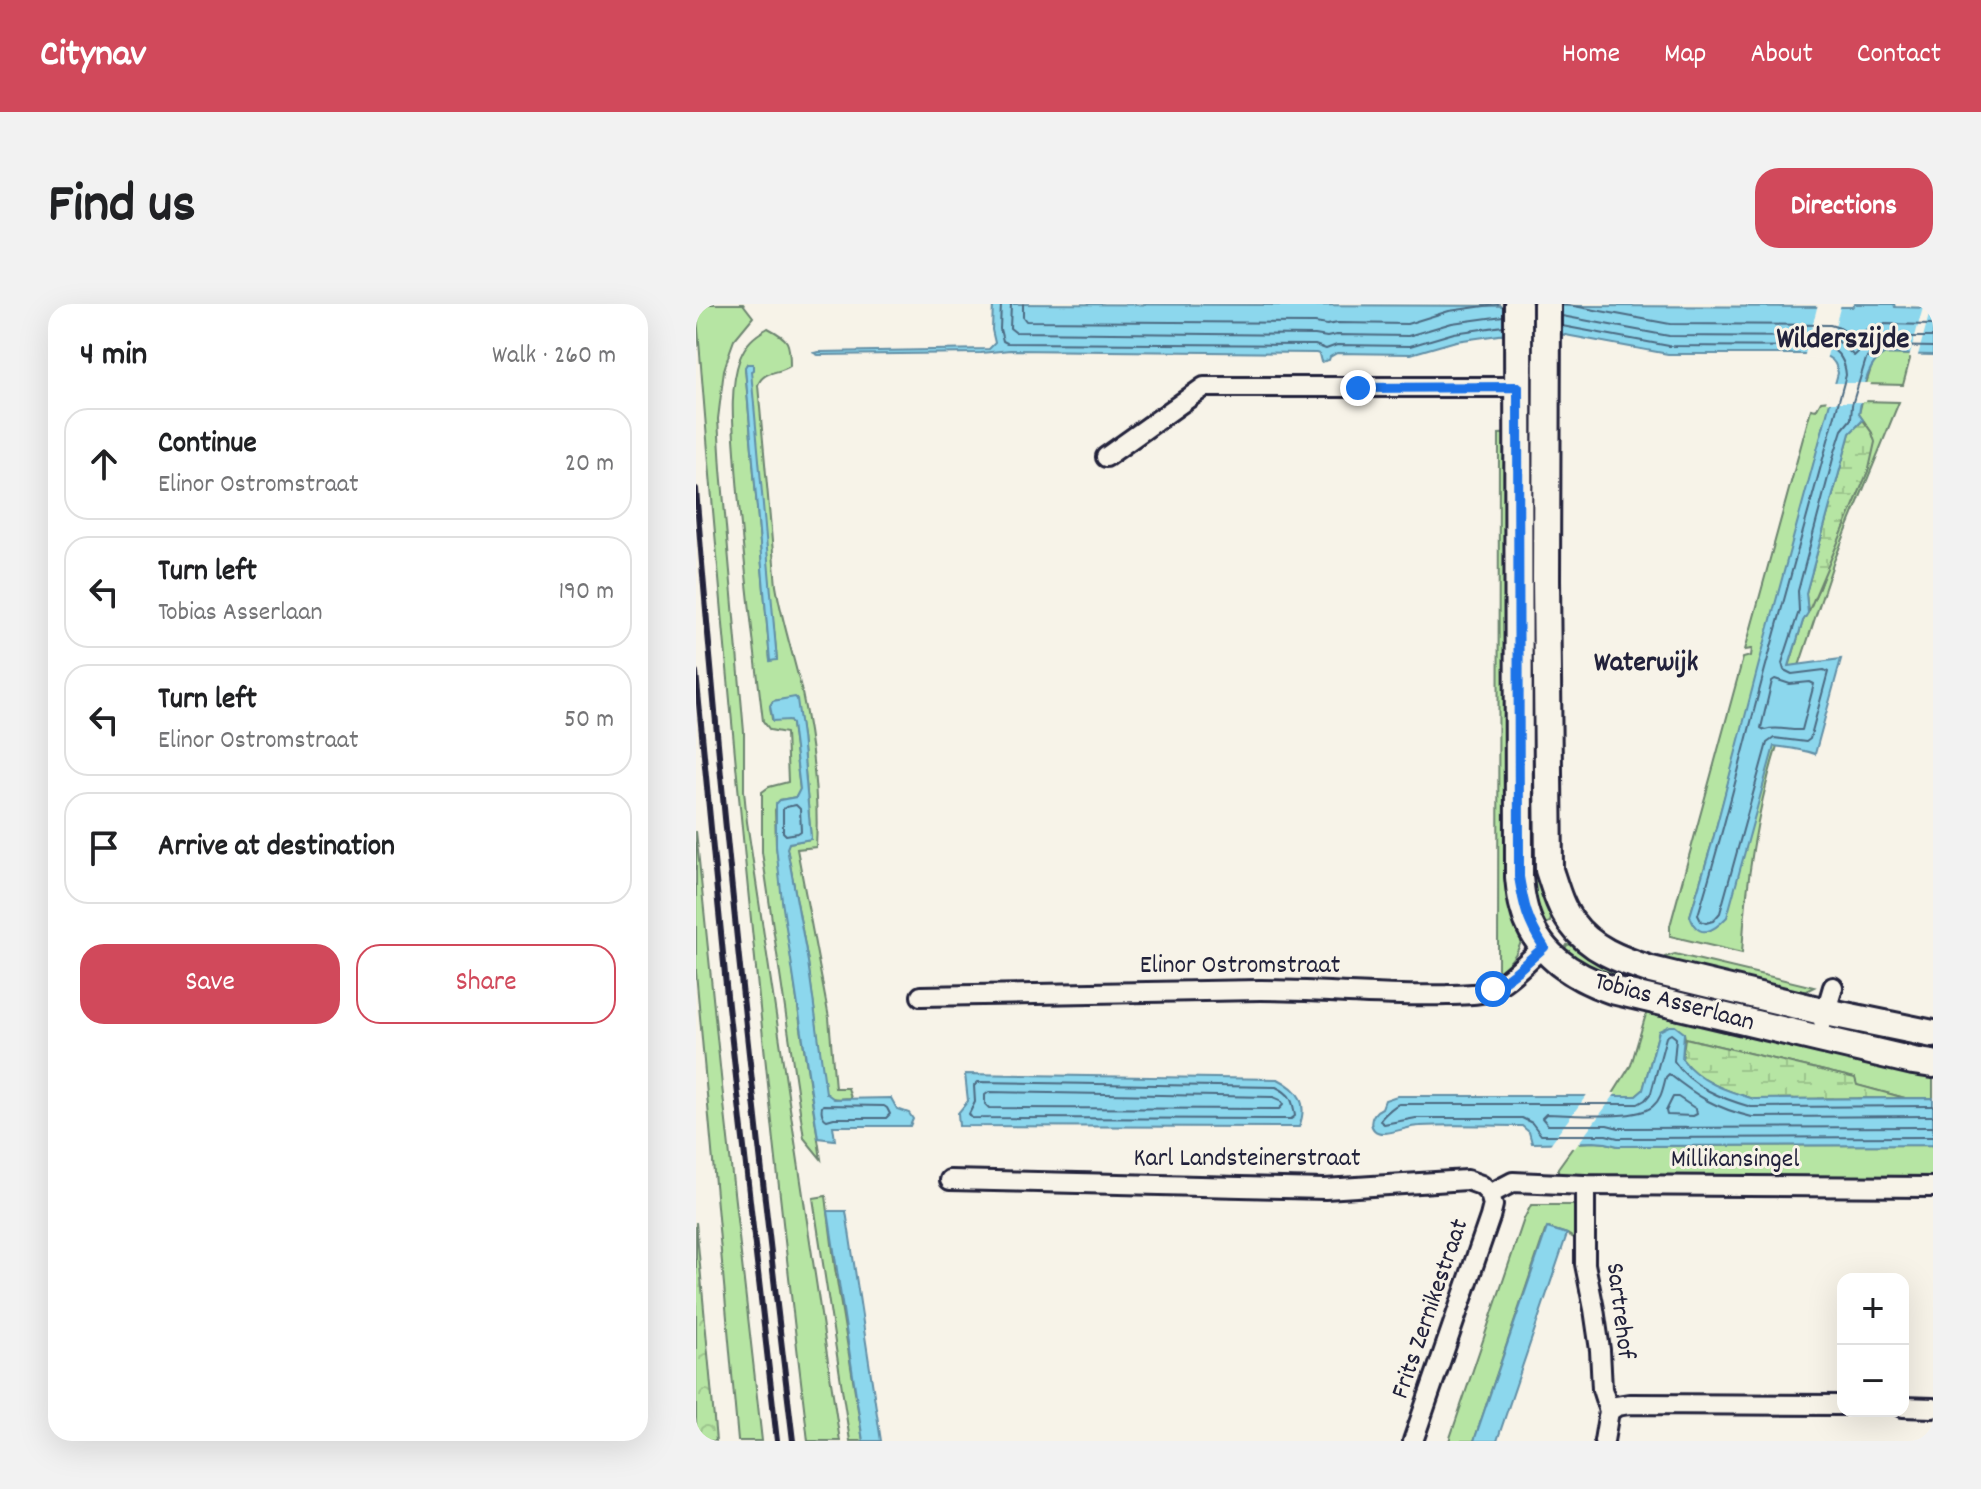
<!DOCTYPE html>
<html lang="en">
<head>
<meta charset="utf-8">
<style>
  body { margin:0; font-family:Dekko,sans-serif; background:#f2f2f2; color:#202124 }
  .controls { position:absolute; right:24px; bottom:24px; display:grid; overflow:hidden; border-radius:16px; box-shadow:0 8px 32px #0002 }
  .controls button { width:72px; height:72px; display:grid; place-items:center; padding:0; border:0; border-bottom:2px solid #e0e0e0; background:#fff; color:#202124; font:40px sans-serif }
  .stop { position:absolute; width:24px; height:24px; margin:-18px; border:6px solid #1a73e8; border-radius:50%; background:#fff }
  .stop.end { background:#1a73e8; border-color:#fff; box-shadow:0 2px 8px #0008 }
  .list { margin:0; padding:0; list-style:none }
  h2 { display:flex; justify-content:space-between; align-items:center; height:104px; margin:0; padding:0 32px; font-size:34px }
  h2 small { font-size:26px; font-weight:400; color:#757577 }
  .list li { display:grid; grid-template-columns:52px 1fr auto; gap:24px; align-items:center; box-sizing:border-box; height:112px; margin:0 16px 16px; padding:0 16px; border:2px solid #e0e0e0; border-radius:24px }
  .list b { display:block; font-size:30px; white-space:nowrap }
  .list p { margin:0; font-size:26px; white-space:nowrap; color:#757577 }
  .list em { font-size:26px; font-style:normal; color:#757577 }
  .actions { display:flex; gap:16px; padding:24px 32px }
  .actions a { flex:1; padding:18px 0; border:2px solid #d1495b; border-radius:24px; text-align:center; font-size:28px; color:#d1495b }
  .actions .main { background:#d1495b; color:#fff }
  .icon { flex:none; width:44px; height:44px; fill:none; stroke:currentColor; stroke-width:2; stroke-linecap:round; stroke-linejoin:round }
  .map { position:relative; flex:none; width:1237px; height:1137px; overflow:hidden; border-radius:24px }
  header { display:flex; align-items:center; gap:48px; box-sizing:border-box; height:112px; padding:0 40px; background:#d1495b; color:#fff }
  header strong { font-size:38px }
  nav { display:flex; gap:44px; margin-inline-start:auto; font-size:28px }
  .intro { display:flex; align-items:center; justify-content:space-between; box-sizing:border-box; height:192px; padding:0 48px }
  h1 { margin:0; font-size:56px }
  .button { padding:20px 36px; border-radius:24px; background:#d1495b; color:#fff; font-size:28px; font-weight:700 }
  main { display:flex; gap:48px; padding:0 48px }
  aside { flex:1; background:#fff; border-radius:24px; box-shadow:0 8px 32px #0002 }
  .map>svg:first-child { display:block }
  .green { fill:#b6e5a3; stroke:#6c846f; stroke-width:2; fill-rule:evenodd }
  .wetland { fill:url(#wetland-marsh); stroke:#6c846f; stroke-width:2 }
  .park { fill:url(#park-crowns); stroke:#6c846f; stroke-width:2 }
  .water { fill:#8cd7ed; stroke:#628fa6; stroke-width:2 }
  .pier { fill:#f7f3e8 }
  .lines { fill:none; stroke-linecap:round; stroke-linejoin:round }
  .shore { stroke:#4c6a82; stroke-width:2 }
  .street-casing { stroke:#22223b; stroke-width:24 }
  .secondary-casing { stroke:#22223b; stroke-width:32 }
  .street { stroke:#f7f3e8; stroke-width:18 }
  .secondary { stroke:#f7f3e8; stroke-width:26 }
  .rail { stroke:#22223b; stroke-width:6 }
  .route { stroke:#1a73e8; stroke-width:10 }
  .labels { text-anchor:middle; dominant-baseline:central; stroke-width:6; stroke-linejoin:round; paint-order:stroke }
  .street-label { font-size:26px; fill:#22223b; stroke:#f7f3e8 }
  .neighbourhood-label { font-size:28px; font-weight:bold; fill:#22223b; stroke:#f7f3e8 }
  .quarter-label { font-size:30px; font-weight:bold; fill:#22223b; stroke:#f7f3e8 }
</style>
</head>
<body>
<header>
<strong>Citynav</strong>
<nav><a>Home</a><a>Map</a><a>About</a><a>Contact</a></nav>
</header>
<div class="intro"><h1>Find us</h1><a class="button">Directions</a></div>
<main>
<aside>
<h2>4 min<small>Walk · 260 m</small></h2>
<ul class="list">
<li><svg class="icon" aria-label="ahead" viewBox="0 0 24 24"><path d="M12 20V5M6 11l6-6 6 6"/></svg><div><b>Continue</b><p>Elinor Ostromstraat</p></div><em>20 m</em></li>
<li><svg class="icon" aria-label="left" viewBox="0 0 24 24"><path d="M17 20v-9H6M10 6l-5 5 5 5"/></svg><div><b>Turn left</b><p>Tobias Asserlaan</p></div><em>190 m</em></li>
<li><svg class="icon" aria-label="left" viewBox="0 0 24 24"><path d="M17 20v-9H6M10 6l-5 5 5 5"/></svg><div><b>Turn left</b><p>Elinor Ostromstraat</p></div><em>50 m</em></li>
<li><svg class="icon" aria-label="arrive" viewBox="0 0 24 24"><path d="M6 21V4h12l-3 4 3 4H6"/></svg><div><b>Arrive at destination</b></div></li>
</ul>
<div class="actions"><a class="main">Save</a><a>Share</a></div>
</aside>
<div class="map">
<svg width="1237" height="1137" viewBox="0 0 1237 1137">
  <defs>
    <pattern id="wetland-marsh" width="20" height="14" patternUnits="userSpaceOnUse" patternTransform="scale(2)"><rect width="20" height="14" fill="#b6e5a3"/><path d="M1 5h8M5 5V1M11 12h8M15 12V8" fill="none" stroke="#9cc48d"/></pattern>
    <pattern id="park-crowns" width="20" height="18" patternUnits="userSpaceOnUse" patternTransform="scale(2)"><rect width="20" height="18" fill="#b6e5a3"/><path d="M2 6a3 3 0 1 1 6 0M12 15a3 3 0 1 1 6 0" fill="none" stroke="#9cc48d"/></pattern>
  </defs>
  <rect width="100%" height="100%" fill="#f7f3e8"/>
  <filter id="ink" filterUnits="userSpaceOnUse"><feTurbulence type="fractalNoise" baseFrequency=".0125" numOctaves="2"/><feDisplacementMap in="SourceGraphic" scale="16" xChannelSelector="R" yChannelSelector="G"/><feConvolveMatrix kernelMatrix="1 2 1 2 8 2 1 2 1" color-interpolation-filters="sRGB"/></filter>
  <g filter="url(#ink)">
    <!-- green -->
    <g class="green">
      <path d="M 0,0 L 47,0 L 57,13 L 38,36 L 34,47 L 28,66 L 22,115 L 25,165 L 48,428 L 48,486 L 51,518 L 144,1137 L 112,1137 C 67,759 30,380 0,0 Z"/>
      <path d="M 72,24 C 93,35 94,38 94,62 C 83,70 67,66 62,81 L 80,282 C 86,317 97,350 105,384 C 116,436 123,490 120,543 L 101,545 L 133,714 L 139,784 L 152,784 L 155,794 C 145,794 134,798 129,787 L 112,658 L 91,544 L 93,539 L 115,535 L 106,432 L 100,394 L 77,397 L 74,402 L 76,415 L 93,416 L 96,420 L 104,486 L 100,493 L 84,496 L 79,506 L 80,542 L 104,718 L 125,855 L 108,834 L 66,548 L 66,488 L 73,483 L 92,478 L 90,429 L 74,426 L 67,417 C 57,333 46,248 40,163 C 38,128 32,88 44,54 C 50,39 58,32 72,24 ZM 51,60 L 81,356 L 74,356 L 49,64 Z"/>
      <path d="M 1189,50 L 1215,51 L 1207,81 L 1170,80 L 1177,58 Z"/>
      <path d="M 1135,96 L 1016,539 L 994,612 L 1078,441 L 1081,442 C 1060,509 1050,578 1046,649 L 974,632 L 974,622 L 1047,354 L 1055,352 L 1056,345 L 1049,346 L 1115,105 L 1120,106 L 1125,97 Z"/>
      <path d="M 1166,97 L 1203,98 L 1138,257 L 1104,359 L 1103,361 L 1093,363 L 1107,317 L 1123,284 L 1176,129 L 1163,110 Z"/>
      <path d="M 846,128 L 856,610 L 854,618 L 849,620 L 843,619 L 833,593 L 828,129 Z"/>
      <path d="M 817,129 L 827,629 C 824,647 816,657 802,669 L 803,130 Z"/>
      <path d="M 0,527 L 26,782 L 66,1137 L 42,1137 L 0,668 Z"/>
      <path d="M 877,640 L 933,667 L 929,683 L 867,648 L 871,641 Z"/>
      <path d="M 979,650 L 1118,683 L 1104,690 L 964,658 L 969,653 Z"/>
      <path d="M 953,700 L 1237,766 L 1237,794 L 1209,794 L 1160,781 L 1159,774 L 989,734 L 988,729 L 963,727 L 947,786 L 940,792 L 915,793 L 935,761 Z"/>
      <path d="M 898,838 L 910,839 L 922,842 L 1237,841 L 1237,876 L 876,873 L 866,872 L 862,868 L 862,864 L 880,839 Z"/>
      <path d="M 130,892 L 139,964 L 167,1137 L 154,1137 L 117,894 Z"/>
      <path d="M 835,901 L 883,901 L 883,937 L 871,930 L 853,924 L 849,927 L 778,1137 L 753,1137 L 828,915 Z"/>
    </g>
    <!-- wetland -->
    <g class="wetland">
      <path d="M 1167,116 L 1176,129 L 1179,138 L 1173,165 L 1112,309 L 1110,289 L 1154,129 Z"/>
      <path d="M 989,734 L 1159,774 L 1161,781 L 1209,794 L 1058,795 C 1031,787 1003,778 986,755 Z"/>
    </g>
    <!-- park -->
    <path class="park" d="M 0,918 L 20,1137 L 0,1137 Z"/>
    <!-- water -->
    <g class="water">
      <path d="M 297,0 L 1156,3 L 1159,0 L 1198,0 L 1199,3 L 1237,4 L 1237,51 L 1189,50 C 1170,59 1166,90 1163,110 L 1167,116 L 1154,129 L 1110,289 L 1112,309 L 1107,317 L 1093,362 L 1145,355 L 1119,450 C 1105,445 1092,444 1078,442 L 1031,613 C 1018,627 1002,637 994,612 L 1016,539 L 1062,363 L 1142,69 C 1139,50 1126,51 1110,50 L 972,50 L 864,30 L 817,29 L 760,37 L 715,50 L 641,49 L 634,53 L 633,56 L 625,58 L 623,50 L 620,49 L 314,46 L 285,49 L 122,51 L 118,49 L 123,48 L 293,45 L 299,39 L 296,26 Z"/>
      <path d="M 51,60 L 57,60 L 57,66 L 55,67 L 81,356 L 74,357 L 49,63 Z"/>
      <path d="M 99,393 L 101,395 L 106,432 L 115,535 L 93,539 L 91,544 L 112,658 L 130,789 L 138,795 L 195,794 L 201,805 L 213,809 L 217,815 L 214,822 L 137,822 L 139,836 L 122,834 L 86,597 L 80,542 L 80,500 L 84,496 L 100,493 L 104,485 L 96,420 L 93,416 L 77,417 L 74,402 L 77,397 Z"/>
      <path d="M 973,722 L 979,722 L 988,729 L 986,755 C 1003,778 1031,787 1058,795 L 1237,794 L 1237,841 L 922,842 L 910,839 L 898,838 L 836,839 L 833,828 L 826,822 C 792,822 758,820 724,822 C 712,822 700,829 687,829 C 671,829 672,810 686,804 L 689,796 L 701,792 L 940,792 L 947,786 L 963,727 Z"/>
      <path d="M 269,770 L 582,775 C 604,786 612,800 603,823 L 263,822 L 262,809 L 272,797 Z"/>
      <path d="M 132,907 L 150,907 L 185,1137 L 167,1137 Z"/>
      <path d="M 851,924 L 871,930 L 801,1137 L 778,1137 Z"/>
    </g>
    <!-- pier -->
    <g class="pier">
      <path d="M 1122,0 L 1145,0 L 1130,56 L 1108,54 Z"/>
      <path d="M 1228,0 L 1236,0 L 1221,55 L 1213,54 Z"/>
      <path d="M 1135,79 L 1175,79 L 1170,98 L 1130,98 Z"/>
      <path d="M 893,788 L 920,789 L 879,844 L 852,843 Z"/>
    </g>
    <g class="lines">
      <!-- shore -->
      <g class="shore">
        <path d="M 305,0 L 304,25 L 307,37 L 311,39 L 619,41 L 630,45 L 641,41 L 714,42 L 758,29 L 807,22"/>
        <path d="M 315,0 L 314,24 L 319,28 L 619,31 L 631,33 L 640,31 L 712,32 L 756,19 L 807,12"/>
        <path d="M 327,0 L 327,13 L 330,17 L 619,19 L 631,21 L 642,19 L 711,20 L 753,7 L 803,0"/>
        <path d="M 867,0 L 974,20 L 1134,21 L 1144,24 L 1158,33 L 1173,24 L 1186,20 L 1237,21"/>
        <path d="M 866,12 L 973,32 L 1133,33 L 1142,37 L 1158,52 L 1174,37 L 1185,33 L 1237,33"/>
        <path d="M 866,22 L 973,42 L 1132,43 C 1144,48 1149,58 1150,71 C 1123,169 1096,267 1069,365 C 1047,447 1027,530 1002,611 L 1005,617 L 1010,619 L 1017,617 L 1024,609 L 1071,439 L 1078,434 L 1110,438 L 1114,435 L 1132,368 L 1128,366 L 1096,370 L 1088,366 L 1086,359 L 1103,307 L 1102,287 L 1138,151 L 1146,126 L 1155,115 L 1156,101 L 1170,55 L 1179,46 L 1187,42 L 1237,43"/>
        <path d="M 1079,375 L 1094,380 L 1114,378 L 1118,380 L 1106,426 C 1093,427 1081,422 1069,426 L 1065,424 L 1076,377 Z"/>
        <path d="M 100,501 L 104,505 L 105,527 L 102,529 L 90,531 L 87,528 L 87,505 L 90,503 Z"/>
        <path d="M 282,778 L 580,783 C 595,790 597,797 599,812 L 595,815 L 276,814 L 273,810 L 279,798 L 278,782 Z"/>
        <path d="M 293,788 L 577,793 L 584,796 L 587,801 L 583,805 L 293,804 L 289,800 L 289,791 Z"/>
        <path d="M 977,793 L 982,793 L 1000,805 L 1001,810 L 997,812 L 971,811 L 970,807 Z"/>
        <path d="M 127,801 L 188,802 L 191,804 L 194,810 L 190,814 L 138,814 L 131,816 C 126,814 124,805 127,801 Z"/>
        <path d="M 1237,802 L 1055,803 C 1027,795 995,783 978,757 L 980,734 L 975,730 L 970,733 L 955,789 L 949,796 L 942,800 L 703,800 C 698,802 686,812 684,817 L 688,820 L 720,814 L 826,814 L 836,819 L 845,831 L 910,831 L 922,834 L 1237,833"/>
        <path d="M 1237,812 L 1056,813 C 1019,804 1002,793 973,770 L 970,773 C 967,783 966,794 957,802 C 941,817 874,810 850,810 L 846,814 L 852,821 L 911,821 L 923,824 L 1237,823"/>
      </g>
      <defs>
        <g id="street">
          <path d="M 410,153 L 508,83 L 822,83"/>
          <path d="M 225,692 L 564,686 C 627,686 689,693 751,691 C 765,690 782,692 794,686 C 815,676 830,657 848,643"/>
          <path d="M 1127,717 L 1137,683"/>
          <path d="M 254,876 L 629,885 L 771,876 L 785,881 L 794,890"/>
          <path d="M 889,881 L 889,960 L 898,1005 L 904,1046 L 906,1085 L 913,1107 L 908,1137"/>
          <path d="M 794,890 L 817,878 L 889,881 L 1237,883"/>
          <path d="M 1207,1103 L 1237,1104"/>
          <path d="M 913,1107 L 921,1102 L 933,1100 L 1147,1101"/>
          <path d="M 717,1137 L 794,913 L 797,901 L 794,890"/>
        </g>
        <g id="secondary">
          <path d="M 822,0 L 823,573 C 824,583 825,594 828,604 C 839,649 875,672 916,686 L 1217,757 L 1237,760"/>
          <path d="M 851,0 L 850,275 L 853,566 C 859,584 864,603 875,618 C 894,645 925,656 955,666 L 1130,708 L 1237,730"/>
        </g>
      </defs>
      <!-- street casing -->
      <use href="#street" class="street-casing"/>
      <!-- secondary casing -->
      <use href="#secondary" class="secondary-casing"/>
      <!-- street -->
      <use href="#street" class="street"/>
      <!-- secondary -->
      <use href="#secondary" class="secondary"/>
      <!-- rail -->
      <g class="rail">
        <path d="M 0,185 C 25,503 59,820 97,1137"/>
        <path d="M 0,368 L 32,702 L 81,1137"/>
      </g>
    </g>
  </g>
  <g class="lines" filter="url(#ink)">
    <!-- route -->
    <path class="route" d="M 662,84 L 822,83 L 823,573 C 828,602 831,617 848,643 L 821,667 L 797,685"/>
  </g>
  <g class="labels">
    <!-- street labels -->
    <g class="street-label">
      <text x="544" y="662">Elinor Ostromstraat</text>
      <text transform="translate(978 699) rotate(15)">Tobias Asserlaan</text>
      <text x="551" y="855">Karl Landsteinerstraat</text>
      <text x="1039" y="856">Millikansingel</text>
      <text transform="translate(735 1005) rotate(-71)">Frits Zernikestraat</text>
      <text transform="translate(923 1007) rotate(83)">Sartrehof</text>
    </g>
    <!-- neighbourhood labels -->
    <g class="neighbourhood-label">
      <text x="950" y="361">Waterwijk</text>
    </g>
    <!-- quarter labels -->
    <g class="quarter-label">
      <text x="1147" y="37">Wilderszijde</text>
    </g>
  </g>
</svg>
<div class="controls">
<button>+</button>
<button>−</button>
</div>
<div class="stop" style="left:797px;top:685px"></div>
<div class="stop end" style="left:662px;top:84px"></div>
</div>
</main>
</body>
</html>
